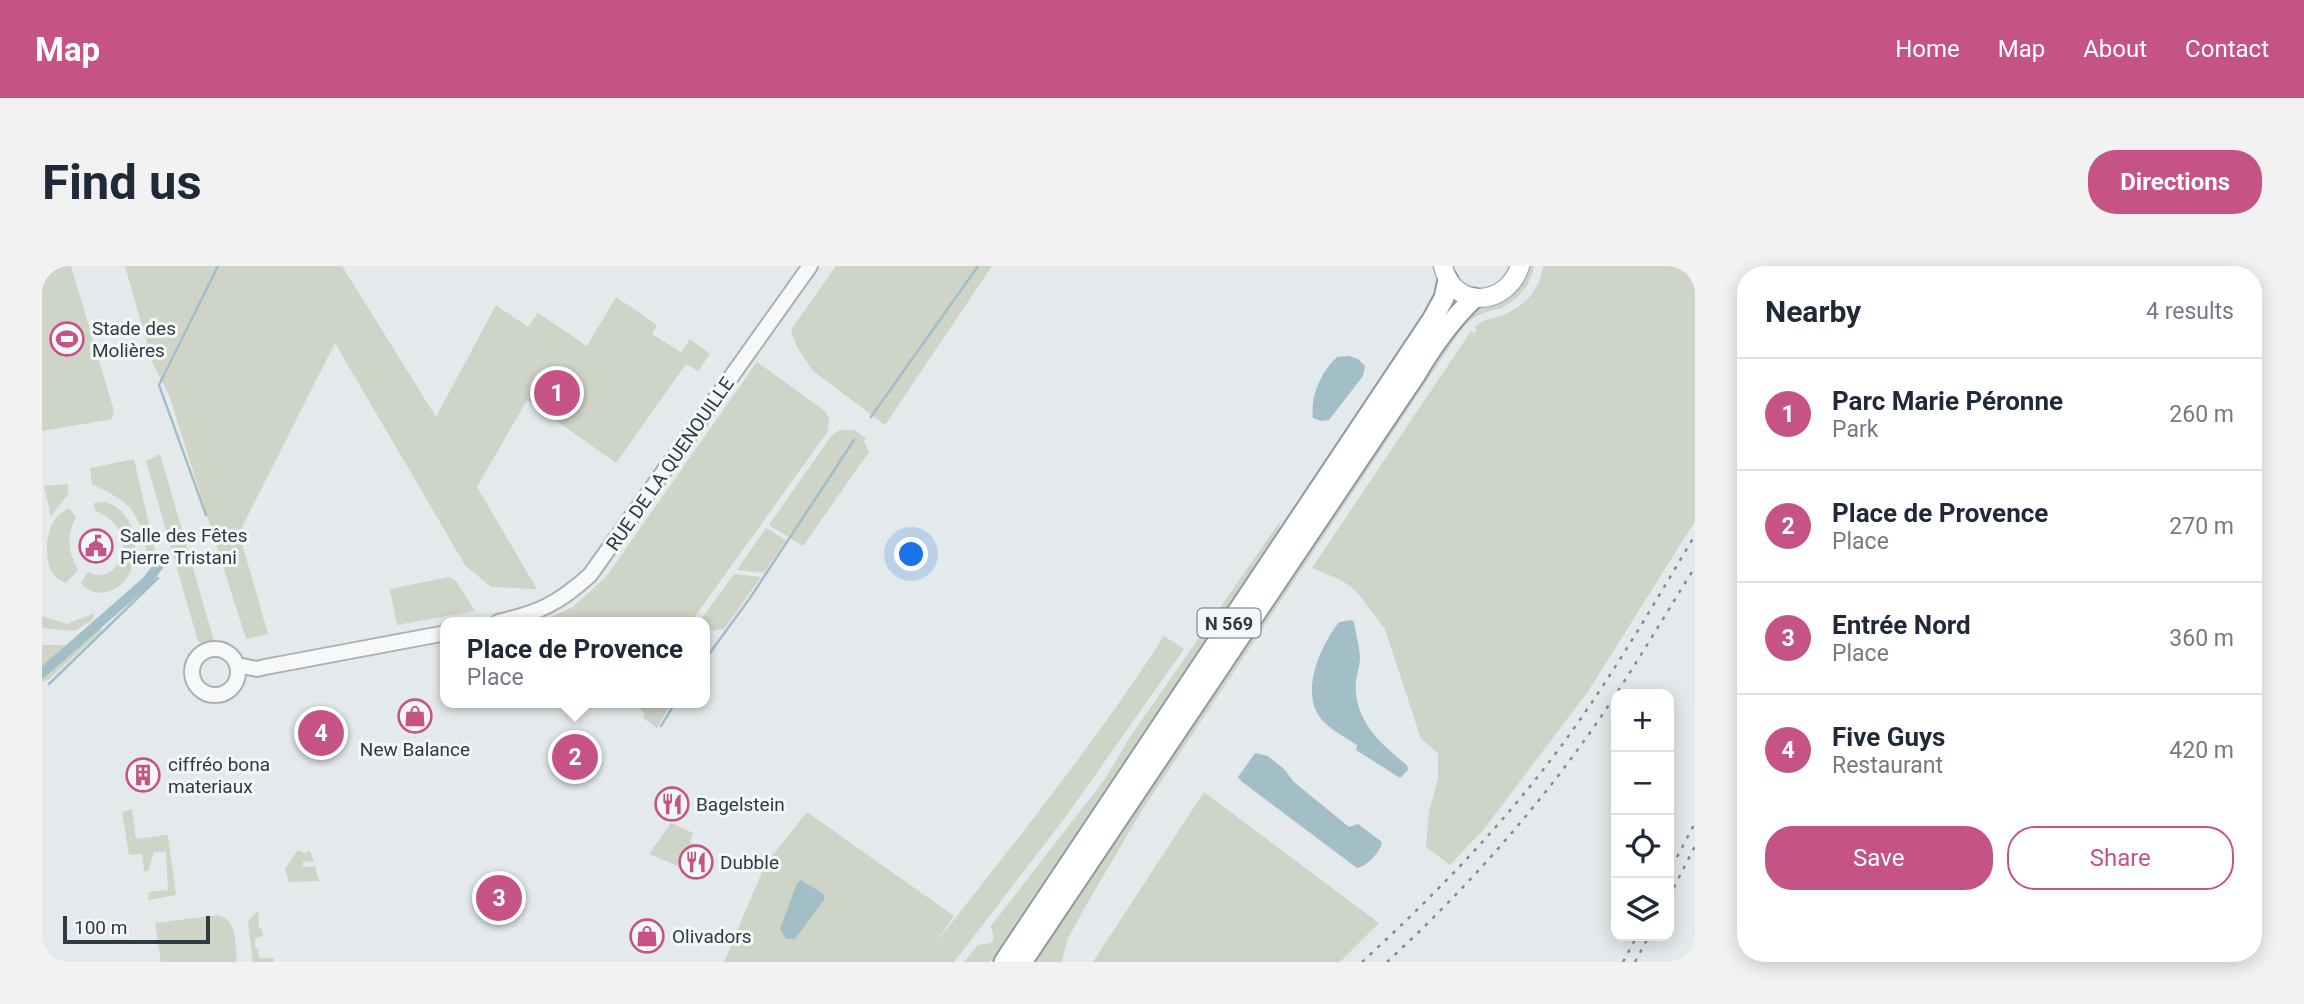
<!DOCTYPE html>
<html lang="en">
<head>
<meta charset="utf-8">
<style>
  body { margin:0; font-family:Roboto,sans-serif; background:#f2f2f3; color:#1f2937 }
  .controls { position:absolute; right:21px; bottom:21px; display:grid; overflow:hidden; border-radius:14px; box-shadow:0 4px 18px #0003 }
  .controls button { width:63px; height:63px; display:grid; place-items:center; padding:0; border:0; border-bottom:2px solid #e0e1e3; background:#fff; color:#1f2937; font:35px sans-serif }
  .scale { position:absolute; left:21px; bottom:18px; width:147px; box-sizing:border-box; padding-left:7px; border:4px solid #2d3b42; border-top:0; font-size:19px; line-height:24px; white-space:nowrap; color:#2d3b42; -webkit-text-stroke:5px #f4f7f8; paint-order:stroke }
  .you { position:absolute; left:870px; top:289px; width:24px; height:24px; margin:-18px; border:5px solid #fff; border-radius:50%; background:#1a73e8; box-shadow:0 0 0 10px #1a73e833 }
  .badge { display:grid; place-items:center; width:46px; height:46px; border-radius:50%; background:#c65385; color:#fff; font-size:23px; font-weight:700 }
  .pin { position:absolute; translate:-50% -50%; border:4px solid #fff; box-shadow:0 2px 7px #0006 }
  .popup { position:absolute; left:398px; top:351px; width:270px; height:91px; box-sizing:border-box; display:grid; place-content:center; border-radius:14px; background:#fff; filter:drop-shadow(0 2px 5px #0005); font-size:23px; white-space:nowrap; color:#747a83 }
  .popup b { font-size:26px; color:#1f2937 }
  .popup::after { content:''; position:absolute; left:50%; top:100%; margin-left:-14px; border:14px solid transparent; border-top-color:#fff }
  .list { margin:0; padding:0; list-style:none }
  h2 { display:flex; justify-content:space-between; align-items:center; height:91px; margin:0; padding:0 28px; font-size:30px }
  h2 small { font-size:23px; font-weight:400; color:#747a83 }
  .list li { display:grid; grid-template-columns:46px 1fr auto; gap:21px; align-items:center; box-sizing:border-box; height:112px; padding:0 28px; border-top:2px solid #e0e1e3 }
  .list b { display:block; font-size:26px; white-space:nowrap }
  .list p { margin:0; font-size:23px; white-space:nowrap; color:#747a83 }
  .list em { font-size:23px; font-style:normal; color:#747a83 }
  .actions { display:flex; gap:14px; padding:21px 28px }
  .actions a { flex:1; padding:16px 0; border:2px solid #c65385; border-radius:28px; text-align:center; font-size:24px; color:#c65385 }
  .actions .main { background:#c65385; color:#fff }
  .icon { flex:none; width:38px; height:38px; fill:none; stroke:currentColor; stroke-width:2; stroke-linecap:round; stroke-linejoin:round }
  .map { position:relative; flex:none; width:1653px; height:696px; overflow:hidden; border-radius:28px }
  header { display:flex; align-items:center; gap:42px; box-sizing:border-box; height:98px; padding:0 35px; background:#c65385; color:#fff }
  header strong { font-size:33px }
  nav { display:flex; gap:38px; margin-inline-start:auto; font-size:24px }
  .intro { display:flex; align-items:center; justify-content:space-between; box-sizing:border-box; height:168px; padding:0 42px }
  h1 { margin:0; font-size:49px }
  .button { padding:18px 32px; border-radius:28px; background:#c65385; color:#fff; font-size:24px; font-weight:700 }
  main { display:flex; gap:42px; padding:0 42px }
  aside { flex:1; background:#fff; border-radius:28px; box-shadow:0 4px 18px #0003 }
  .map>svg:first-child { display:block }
  .green { fill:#ced4c6 }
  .water { fill:#a2bfc8 }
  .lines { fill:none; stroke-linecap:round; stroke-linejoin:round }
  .stream { stroke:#a2bfc8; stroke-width:2.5 }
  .canal { stroke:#a2bfc8; stroke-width:10 }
  .minor-casing { stroke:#a9b1b5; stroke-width:18 }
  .major-casing { stroke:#a4b0b6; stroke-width:21 }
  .highway-casing { stroke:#8c9aa1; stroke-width:23 }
  .minor { stroke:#f7f8f9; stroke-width:14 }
  .major { stroke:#fff; stroke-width:18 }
  .highway { stroke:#fff; stroke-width:19 }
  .rail { stroke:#7e8c94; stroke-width:2.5; stroke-dasharray:3.5 7; stroke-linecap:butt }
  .labels { text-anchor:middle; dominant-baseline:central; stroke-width:6; stroke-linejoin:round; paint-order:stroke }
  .shield { fill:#f4f7f8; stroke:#697379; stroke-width:2 }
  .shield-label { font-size:18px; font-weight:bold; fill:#2d3b42 }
  .poi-label { font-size:19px; fill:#2d3b42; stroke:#f4f7f8; text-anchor:start }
  .street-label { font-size:19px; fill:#2d3b42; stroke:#f4f7f8 }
</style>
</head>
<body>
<header>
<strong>Map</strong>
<nav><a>Home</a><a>Map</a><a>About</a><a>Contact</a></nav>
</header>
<div class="intro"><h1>Find us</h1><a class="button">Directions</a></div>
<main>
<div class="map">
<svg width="1653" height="696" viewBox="0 0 1653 696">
  <rect width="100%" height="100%" fill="#e4e9eb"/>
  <!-- green -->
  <g class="green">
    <path d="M 0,0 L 29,0 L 72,145 L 70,153 L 0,165 Z"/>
    <path d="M 83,0 L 300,0 L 394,151 L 454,39 L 486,61 L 496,47 L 545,80 L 574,31 L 615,59 L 610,68 L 639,86 L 648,73 L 668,88 L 656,105 L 644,98 L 574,197 L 485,134 L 435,221 L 495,323 L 449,321 L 423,299 L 293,77 L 197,267 L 226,368 L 204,373 L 127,129 L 111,98 Z"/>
    <path d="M 794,0 L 950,0 L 843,159 L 771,105 L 755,81 L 749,64 Z"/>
    <path d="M 1484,0 L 1492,0 C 1489,19 1476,34 1459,42 C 1450,45 1441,46 1433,51 C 1425,56 1419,64 1414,71 L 1100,544 L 1043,641 L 1025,674 L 1020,696 L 991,696 L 1413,59 Z"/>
    <path d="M 1501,0 L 1653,0 L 1653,255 L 1547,424 L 1442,563 L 1408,599 L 1384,581 L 1387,545 L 1396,513 L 1396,487 L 1379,473 L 1343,363 L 1314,325 L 1299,314 L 1270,302 L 1429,65 L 1432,67 L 1435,64 L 1432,62 C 1438,55 1443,55 1451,52 C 1478,45 1497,28 1501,0 Z"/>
    <path d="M 715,96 L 783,145 L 787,153 L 786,165 L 649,356 L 498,356 L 531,341 L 564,311 Z"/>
    <path d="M 798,164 L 812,164 L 824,172 L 822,175 L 827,186 L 761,280 L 727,259 L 790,169 Z"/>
    <path d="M 118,188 L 172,375 L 163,379 L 156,375 L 104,195 Z"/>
    <path d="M 92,193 L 113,285 L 104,285 C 97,242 86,236 50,218 L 48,202 Z"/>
    <path d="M 26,218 L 26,228 L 9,250 L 2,220 Z"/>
    <path d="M 64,236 C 83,242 94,263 93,282 L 81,284 C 82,263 70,253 53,244 L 52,237 Z"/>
    <path d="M 27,242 L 34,251 C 24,271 26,284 36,304 L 24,317 C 20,315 16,314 14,311 C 1,299 3,265 14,252 C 17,248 23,245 27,242 Z"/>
    <path d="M 1239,254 L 1236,264 L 1217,293 L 948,696 L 922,696 L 936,679 L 949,677 L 952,673 L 949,660 L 1063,513 L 1088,471 Z"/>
    <path d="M 724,262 L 744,274 L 722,307 L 695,304 Z"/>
    <path d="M 90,295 C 91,320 56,339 39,317 L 46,306 C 59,312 69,309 77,296 L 85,297 Z"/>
    <path d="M 692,308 L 719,311 L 682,363 L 663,365 L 662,356 L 657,356 Z"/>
    <path d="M 407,311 L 414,315 L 433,345 L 355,359 L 348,323 Z"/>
    <path d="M 52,347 L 51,353 L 33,365 L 0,362 L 0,350 L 25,358 Z"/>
    <path d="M 57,361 L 60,364 L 6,414 L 0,415 L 0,379 L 28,379 Z"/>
    <path d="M 1122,370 L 1142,383 L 1025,549 L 912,696 L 682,696 L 723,599 L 765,546 L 912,650 L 893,678 C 972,577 1053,478 1122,370 Z"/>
    <path d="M 600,437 L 629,437 L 615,462 L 601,452 L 603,447 L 596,442 Z"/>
    <path d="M 1162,526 L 1337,657 L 1298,696 L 1051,696 Z"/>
    <path d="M 90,543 L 94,573 L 126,569 L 134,629 L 106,634 L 107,626 L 126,624 L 124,586 L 112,586 L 106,605 L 102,605 L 100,588 L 87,589 L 80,546 Z"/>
    <path d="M 629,557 L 651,567 L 648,576 L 654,579 L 650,589 L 644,587 L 638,601 L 607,588 Z"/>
    <path d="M 256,584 L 262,587 L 268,585 L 272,595 L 261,596 L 261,601 L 273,600 L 277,615 L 247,616 L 243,603 Z"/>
    <path d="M 216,644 L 217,662 L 220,663 L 221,670 L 213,672 L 213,682 L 216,683 L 217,692 L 231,692 L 232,696 L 211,696 L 206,656 Z"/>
    <path d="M 175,649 C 196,653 193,678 195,696 L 119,696 L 113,657 Z"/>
  </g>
  <!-- water -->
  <g class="water">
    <path d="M 1307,90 L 1316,93 L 1323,100 L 1321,110 L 1287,154 L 1279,155 L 1271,152 C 1268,130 1279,106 1295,91 Z"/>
    <path d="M 1309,354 L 1312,356 C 1314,368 1318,382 1318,394 C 1317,401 1315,408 1314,415 C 1311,454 1338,477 1365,499 L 1366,504 L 1358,512 L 1314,484 L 1315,479 C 1305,472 1292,466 1283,457 C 1255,431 1278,380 1297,356 Z"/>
    <path d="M 1213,487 L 1226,490 L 1242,503 L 1252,516 L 1307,561 L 1316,558 L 1340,576 C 1338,587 1325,600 1315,602 L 1199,515 L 1196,511 Z"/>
    <path d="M 759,614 L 783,629 L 782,634 L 753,673 L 744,673 L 738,663 L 755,617 Z"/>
  </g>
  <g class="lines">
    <!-- stream -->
    <g class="stream">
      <path d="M 829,151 L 936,0"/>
      <path d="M 164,249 L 117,119 L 176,0"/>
      <path d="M 662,395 L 708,332 L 812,174"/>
      <path d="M 7,418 L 116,312"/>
      <path d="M 619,460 L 633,437"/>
    </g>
    <!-- canal -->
    <path class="canal" d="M 0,407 L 105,315 L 120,295"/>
    <defs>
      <g id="minor">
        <path d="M 456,356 C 496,347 516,338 548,309 L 768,0"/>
        <circle cx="173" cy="406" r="23"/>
        <path d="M 195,399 L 215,403 L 223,401 L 404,367"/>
      </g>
      <path id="major" d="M 1401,0 C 1411,44 1465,41 1478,0"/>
      <g id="highway">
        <path d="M 962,696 L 1390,54 L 1402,32 L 1406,14"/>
        <path d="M 980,696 L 1374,108 C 1391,79 1408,55 1432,32"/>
      </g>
    </defs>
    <!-- minor casing -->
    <use href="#minor" class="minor-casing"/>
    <!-- major casing -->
    <use href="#major" class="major-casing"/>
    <!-- highway casing -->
    <use href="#highway" class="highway-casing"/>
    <!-- minor -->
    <use href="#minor" class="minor"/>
    <!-- major -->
    <use href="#major" class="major"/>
    <!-- highway -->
    <use href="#highway" class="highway"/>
    <!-- rail -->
    <g class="rail">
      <path d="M 1635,591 L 1653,557"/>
      <path d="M 1627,631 L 1653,580"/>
      <path d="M 1320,696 C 1395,627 1465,555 1525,472 C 1572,407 1612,338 1653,269"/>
      <path d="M 1345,696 C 1420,627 1488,551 1547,468 C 1585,414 1618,357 1653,301"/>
      <path d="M 1581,696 L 1595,670"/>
      <path d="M 1593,696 L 1607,670"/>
    </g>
  </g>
  <!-- icons -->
  <defs>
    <symbol id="stadium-ring" viewBox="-11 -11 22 22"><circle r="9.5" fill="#f4f7f8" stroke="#c65385" stroke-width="1.5"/><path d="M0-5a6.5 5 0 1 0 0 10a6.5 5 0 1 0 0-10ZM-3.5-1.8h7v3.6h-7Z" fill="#c65385"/></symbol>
    <symbol id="civic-ring" viewBox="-11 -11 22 22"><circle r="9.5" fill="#f4f7f8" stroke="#c65385" stroke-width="1.5"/><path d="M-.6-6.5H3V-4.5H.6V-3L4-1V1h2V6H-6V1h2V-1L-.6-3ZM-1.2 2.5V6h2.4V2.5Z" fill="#c65385"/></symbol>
    <symbol id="shop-ring" viewBox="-11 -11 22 22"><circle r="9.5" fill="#f4f7f8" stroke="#c65385" stroke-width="1.5"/><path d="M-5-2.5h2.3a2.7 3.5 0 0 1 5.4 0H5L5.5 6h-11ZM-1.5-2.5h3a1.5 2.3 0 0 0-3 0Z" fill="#c65385"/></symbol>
    <symbol id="building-ring" viewBox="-11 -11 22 22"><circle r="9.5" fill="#f4f7f8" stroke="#c65385" stroke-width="1.5"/><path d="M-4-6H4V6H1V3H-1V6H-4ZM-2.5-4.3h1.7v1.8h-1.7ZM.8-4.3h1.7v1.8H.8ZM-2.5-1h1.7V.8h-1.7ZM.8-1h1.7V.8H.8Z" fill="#c65385"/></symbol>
    <symbol id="restaurant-ring" viewBox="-11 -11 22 22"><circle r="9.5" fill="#f4f7f8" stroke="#c65385" stroke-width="1.5"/><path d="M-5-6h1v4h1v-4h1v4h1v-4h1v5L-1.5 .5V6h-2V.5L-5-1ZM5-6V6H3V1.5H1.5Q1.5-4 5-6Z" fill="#c65385"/></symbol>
  </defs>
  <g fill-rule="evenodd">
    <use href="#stadium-ring" x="6" y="54" width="38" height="38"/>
    <use href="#civic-ring" x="35" y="261" width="38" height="38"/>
    <use href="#shop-ring" x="354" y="431" width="38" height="38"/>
    <use href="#building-ring" x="82" y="490" width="38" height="38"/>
    <use href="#restaurant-ring" x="611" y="519" width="38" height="38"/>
    <use href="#restaurant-ring" x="635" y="577" width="38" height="38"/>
    <use href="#shop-ring" x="586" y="651" width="38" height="38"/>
  </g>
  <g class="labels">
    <!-- shield labels -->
    <rect class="shield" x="1155.5" y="342.5" width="63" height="29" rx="5"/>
    <g class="shield-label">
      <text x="1187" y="357">N 569</text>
    </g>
    <!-- poi labels -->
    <g class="poi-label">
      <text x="50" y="62">Stade des<tspan x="50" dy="22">Molières</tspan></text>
      <text x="78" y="269">Salle des Fêtes<tspan x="78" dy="22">Pierre Tristani</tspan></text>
      <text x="373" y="483" text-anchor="middle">New Balance</text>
      <text x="126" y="498">ciffréo bona<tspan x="126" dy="22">materiaux</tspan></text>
      <text x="654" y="538">Bagelstein</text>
      <text x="678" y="596">Dubble</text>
      <text x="630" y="670">Olivadors</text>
    </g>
    <!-- street labels -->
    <g class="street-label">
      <text transform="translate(628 198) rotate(-55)">RUE DE LA QUENOUILLE</text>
    </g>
  </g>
</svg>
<div class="controls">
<button>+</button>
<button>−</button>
<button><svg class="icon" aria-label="locate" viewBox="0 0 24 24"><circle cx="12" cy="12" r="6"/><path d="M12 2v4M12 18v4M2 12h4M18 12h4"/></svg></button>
<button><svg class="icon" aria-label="layers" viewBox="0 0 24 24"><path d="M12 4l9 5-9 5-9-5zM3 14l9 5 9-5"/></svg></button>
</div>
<div class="scale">100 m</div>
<div class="you"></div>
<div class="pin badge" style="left:515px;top:127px">1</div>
<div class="pin badge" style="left:533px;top:491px">2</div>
<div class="popup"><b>Place de Provence</b>Place</div>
<div class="pin badge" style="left:457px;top:632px">3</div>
<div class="pin badge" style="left:279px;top:467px">4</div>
</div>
<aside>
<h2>Nearby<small>4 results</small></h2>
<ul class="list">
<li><span class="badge">1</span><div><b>Parc Marie Péronne</b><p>Park</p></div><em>260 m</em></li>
<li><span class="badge">2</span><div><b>Place de Provence</b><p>Place</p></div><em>270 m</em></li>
<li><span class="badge">3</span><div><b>Entrée Nord</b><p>Place</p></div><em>360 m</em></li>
<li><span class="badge">4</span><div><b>Five Guys</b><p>Restaurant</p></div><em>420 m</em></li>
</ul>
<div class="actions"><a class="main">Save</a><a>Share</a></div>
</aside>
</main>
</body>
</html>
